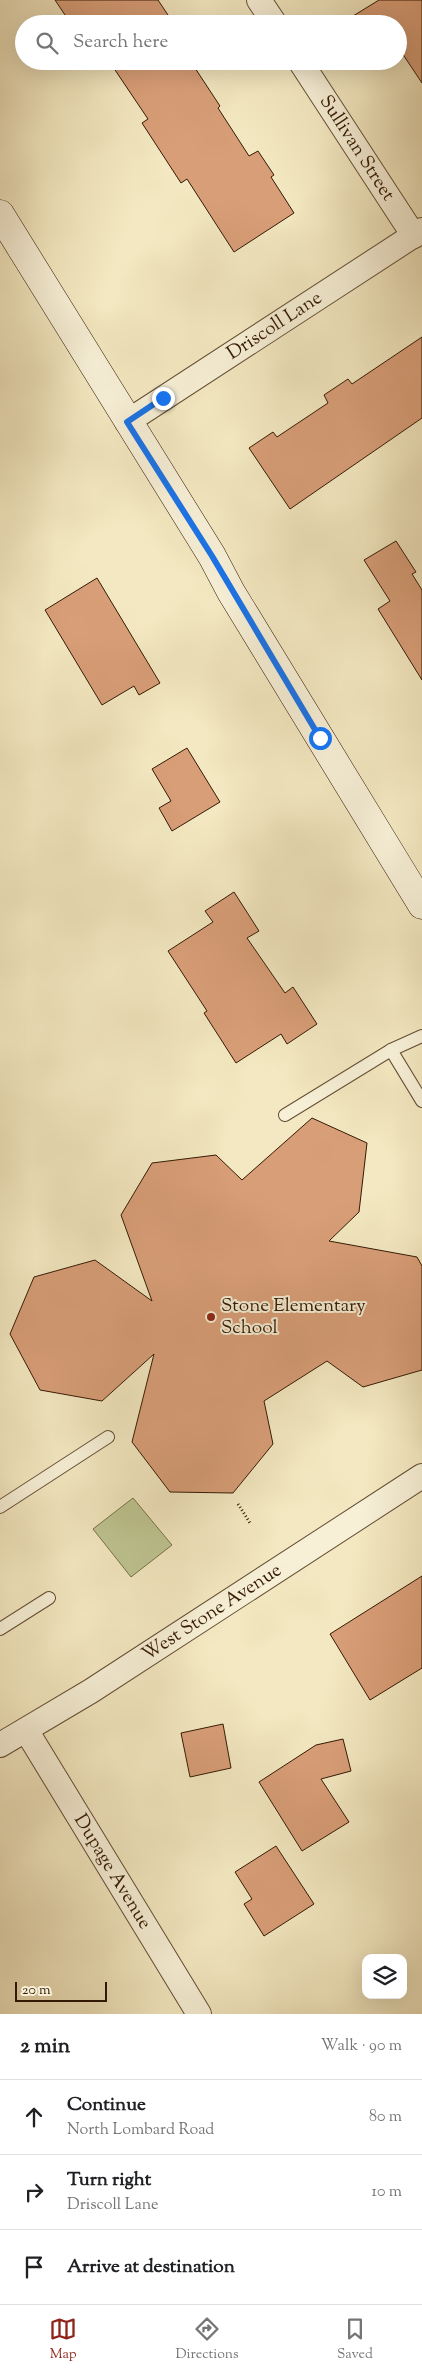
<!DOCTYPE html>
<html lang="en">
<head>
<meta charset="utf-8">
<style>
  body { margin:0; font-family:"Sorts Mill Goudy",serif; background:#f2f2f2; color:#202124 }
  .controls { position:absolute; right:15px; bottom:15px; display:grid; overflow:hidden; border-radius:10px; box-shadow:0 5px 20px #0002 }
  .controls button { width:45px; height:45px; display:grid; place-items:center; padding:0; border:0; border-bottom:1px solid #e0e0e0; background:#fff; color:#202124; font:25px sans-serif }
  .scale { position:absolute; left:15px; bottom:12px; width:92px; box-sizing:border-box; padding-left:5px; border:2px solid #341a04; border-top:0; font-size:14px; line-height:18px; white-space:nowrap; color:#341a04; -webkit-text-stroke:4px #f7f0d7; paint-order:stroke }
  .stop { position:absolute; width:15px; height:15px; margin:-11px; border:4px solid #1a73e8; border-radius:50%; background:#fff }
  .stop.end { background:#1a73e8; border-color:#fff; box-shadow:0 1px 5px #0008 }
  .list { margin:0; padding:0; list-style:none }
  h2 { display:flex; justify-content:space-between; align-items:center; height:65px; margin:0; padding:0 20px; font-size:21px }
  h2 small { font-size:16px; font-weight:400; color:#757577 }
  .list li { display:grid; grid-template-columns:32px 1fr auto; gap:15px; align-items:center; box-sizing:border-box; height:75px; padding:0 20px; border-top:1px solid #e0e0e0 }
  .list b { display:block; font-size:19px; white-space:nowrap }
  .list p { margin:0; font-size:16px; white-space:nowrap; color:#757577 }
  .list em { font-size:16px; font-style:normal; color:#757577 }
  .icon { flex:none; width:28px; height:28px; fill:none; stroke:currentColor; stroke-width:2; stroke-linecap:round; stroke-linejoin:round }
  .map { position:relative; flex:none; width:422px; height:2014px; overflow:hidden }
  .search { position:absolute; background:#fff; box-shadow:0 5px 20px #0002; left:15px; right:15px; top:15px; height:55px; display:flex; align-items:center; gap:12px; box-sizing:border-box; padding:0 18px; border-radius:28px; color:#757577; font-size:19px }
  .sheet { height:290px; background:#fff }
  nav { display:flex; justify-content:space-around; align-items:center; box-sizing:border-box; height:70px; border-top:1px solid #e0e0e0; background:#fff; font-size:14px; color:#757577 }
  nav a { display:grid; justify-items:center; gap:2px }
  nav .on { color:#8f2418 }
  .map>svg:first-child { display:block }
  .green { fill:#bec591; stroke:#79704a }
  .building { fill:#d89e78; stroke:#341a04 }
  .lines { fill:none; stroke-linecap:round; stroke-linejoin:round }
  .lane-casing { stroke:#644e33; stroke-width:14 }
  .street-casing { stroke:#644e33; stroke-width:26 }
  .secondary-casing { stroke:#341a04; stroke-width:29 }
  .path { stroke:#341a04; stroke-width:3; stroke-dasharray:1 2.5; stroke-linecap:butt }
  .lane { stroke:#f7f0d7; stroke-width:12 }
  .street { stroke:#f7f0d7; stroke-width:24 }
  .secondary { stroke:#f7f0d7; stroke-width:28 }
  .route { stroke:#1a73e8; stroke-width:6 }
  .poi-dot { fill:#8f2418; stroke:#f7f0d7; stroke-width:2 }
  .labels { text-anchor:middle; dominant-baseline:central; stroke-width:4; stroke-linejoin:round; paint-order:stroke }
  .street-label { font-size:19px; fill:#341a04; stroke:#f7f0d7 }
  .poi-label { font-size:19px; fill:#341a04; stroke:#f7f0d7; text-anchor:start }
</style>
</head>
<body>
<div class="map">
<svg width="422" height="2014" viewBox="0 0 422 2014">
  <rect width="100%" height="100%" fill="#f3e8c1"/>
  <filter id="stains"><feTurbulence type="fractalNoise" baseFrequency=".004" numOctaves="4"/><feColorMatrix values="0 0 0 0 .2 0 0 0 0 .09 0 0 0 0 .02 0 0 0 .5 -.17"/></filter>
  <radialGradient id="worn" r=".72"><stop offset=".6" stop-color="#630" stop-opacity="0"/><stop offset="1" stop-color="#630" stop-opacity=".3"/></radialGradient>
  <!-- green -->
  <path class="green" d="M 133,1498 L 172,1545 L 131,1577 L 93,1529 Z"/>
  <!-- building -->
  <g class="building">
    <path d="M 55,0 L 158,0 L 174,24 L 71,24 Z"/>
    <path d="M 379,0 L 422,0 L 422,83 L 398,47 L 398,24 L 340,24 Z"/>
    <path d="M 109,61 L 195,61 L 198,66 L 195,68 L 220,106 L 218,108 L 249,156 L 258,151 L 274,175 L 271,177 L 294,213 L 234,252 L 187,179 L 181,183 L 142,123 L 148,119 Z"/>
    <path d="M 422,337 L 422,418 L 290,509 L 249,448 L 273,432 L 277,437 L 328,403 L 324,395 L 348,379 L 352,384 Z"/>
    <path d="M 396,541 L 416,572 L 412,574 L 422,590 L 422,680 L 378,609 L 390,601 L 364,560 Z"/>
    <path d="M 97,578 L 160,683 L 139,695 L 134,686 L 102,705 L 45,610 Z"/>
    <path d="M 187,748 L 220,802 L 172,831 L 159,808 L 171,801 L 152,769 Z"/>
    <path d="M 234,892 L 259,931 L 247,938 L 285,993 L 293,987 L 317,1024 L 287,1044 L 281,1034 L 236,1063 L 204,1013 L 207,1011 L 168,951 L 213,922 L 205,911 Z"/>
    <path d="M 312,1118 L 367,1143 L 359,1212 L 329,1241 L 417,1257 L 422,1266 L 422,1370 L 363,1387 L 327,1361 L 264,1401 L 273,1444 L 233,1493 L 170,1492 L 132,1442 L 154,1354 L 102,1401 L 40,1390 L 10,1334 L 34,1277 L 95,1260 L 152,1301 L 121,1215 L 152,1163 L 216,1155 L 242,1180 Z"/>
    <path d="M 422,1576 L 422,1668 L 370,1700 L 330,1634 Z"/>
    <path d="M 223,1724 L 231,1768 L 190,1777 L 181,1733 Z"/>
    <path d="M 343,1739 L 351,1771 L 321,1779 L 349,1822 L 302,1851 L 259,1782 L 316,1745 Z"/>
    <path d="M 276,1846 L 314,1904 L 264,1936 L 244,1904 L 252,1899 L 235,1872 Z"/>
  </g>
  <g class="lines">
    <defs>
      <g id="lane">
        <path d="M 391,1050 L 422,1101"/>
        <path d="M 285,1115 L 391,1050 L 422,1036"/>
        <path d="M 0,1507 L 108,1437"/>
        <path d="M 0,1629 L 49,1598"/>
      </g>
      <g id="street">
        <path d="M 259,0 L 275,24"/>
        <path id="s1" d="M 300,61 L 414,236"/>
        <path id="s2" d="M 127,422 L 422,230"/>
        <path id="s3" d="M 26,1730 L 199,2014"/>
        <path id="s4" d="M 0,1745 L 91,1691 L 422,1476"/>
      </g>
      <path id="secondary" d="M 0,214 L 212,556 L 231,592 L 422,905"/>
    </defs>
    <!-- lane casing -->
    <use href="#lane" class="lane-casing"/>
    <!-- street casing -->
    <use href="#street" class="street-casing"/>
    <!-- secondary casing -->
    <use href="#secondary" class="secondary-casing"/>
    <!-- path -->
    <path class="path" d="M 238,1504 L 250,1523"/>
    <!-- lane -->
    <use href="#lane" class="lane"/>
    <!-- street -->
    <use href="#street" class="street"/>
    <!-- secondary -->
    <use href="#secondary" class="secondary"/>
  </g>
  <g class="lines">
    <!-- route -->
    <path class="route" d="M 163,398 L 127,422 L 212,556 L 320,738"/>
  </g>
  <!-- markers -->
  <circle class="poi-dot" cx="211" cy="1317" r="5"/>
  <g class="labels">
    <!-- street labels -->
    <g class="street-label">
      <text stroke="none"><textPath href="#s1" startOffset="104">Sullivan Street</textPath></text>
      <text stroke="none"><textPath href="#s2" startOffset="176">Driscoll Lane</textPath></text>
      <text stroke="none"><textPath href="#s4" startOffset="250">West Stone Avenue</textPath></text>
      <text stroke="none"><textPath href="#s3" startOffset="166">Dupage Avenue</textPath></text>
    </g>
    <!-- poi labels -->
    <g class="poi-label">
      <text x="221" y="1306">Stone Elementary<tspan x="221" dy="22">School</tspan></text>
    </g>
  </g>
  <rect width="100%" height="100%" filter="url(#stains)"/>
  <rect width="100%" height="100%" fill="url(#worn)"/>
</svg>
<div class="controls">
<button><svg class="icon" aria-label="layers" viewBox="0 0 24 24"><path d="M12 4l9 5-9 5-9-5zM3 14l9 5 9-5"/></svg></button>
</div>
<div class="scale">20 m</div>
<div class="stop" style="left:320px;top:738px"></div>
<div class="stop end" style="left:163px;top:398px"></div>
<div class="search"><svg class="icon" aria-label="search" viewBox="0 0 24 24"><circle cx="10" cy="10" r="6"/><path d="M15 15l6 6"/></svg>Search here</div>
</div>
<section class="sheet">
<h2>2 min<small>Walk · 90 m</small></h2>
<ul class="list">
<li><svg class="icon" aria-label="ahead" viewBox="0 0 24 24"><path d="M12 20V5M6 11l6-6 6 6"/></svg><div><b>Continue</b><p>North Lombard Road</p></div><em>80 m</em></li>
<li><svg class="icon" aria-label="right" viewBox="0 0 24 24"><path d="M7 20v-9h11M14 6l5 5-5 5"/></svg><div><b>Turn right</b><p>Driscoll Lane</p></div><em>10 m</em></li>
<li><svg class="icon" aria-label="arrive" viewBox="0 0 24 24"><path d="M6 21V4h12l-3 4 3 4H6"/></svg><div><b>Arrive at destination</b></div></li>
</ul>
</section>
<nav>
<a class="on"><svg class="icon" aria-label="map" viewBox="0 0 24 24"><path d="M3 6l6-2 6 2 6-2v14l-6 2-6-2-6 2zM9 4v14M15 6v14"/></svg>Map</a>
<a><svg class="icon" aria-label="directions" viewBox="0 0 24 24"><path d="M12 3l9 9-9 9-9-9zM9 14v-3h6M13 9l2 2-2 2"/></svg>Directions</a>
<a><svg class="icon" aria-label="saved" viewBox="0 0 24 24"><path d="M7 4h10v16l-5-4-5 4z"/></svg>Saved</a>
</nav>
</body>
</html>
